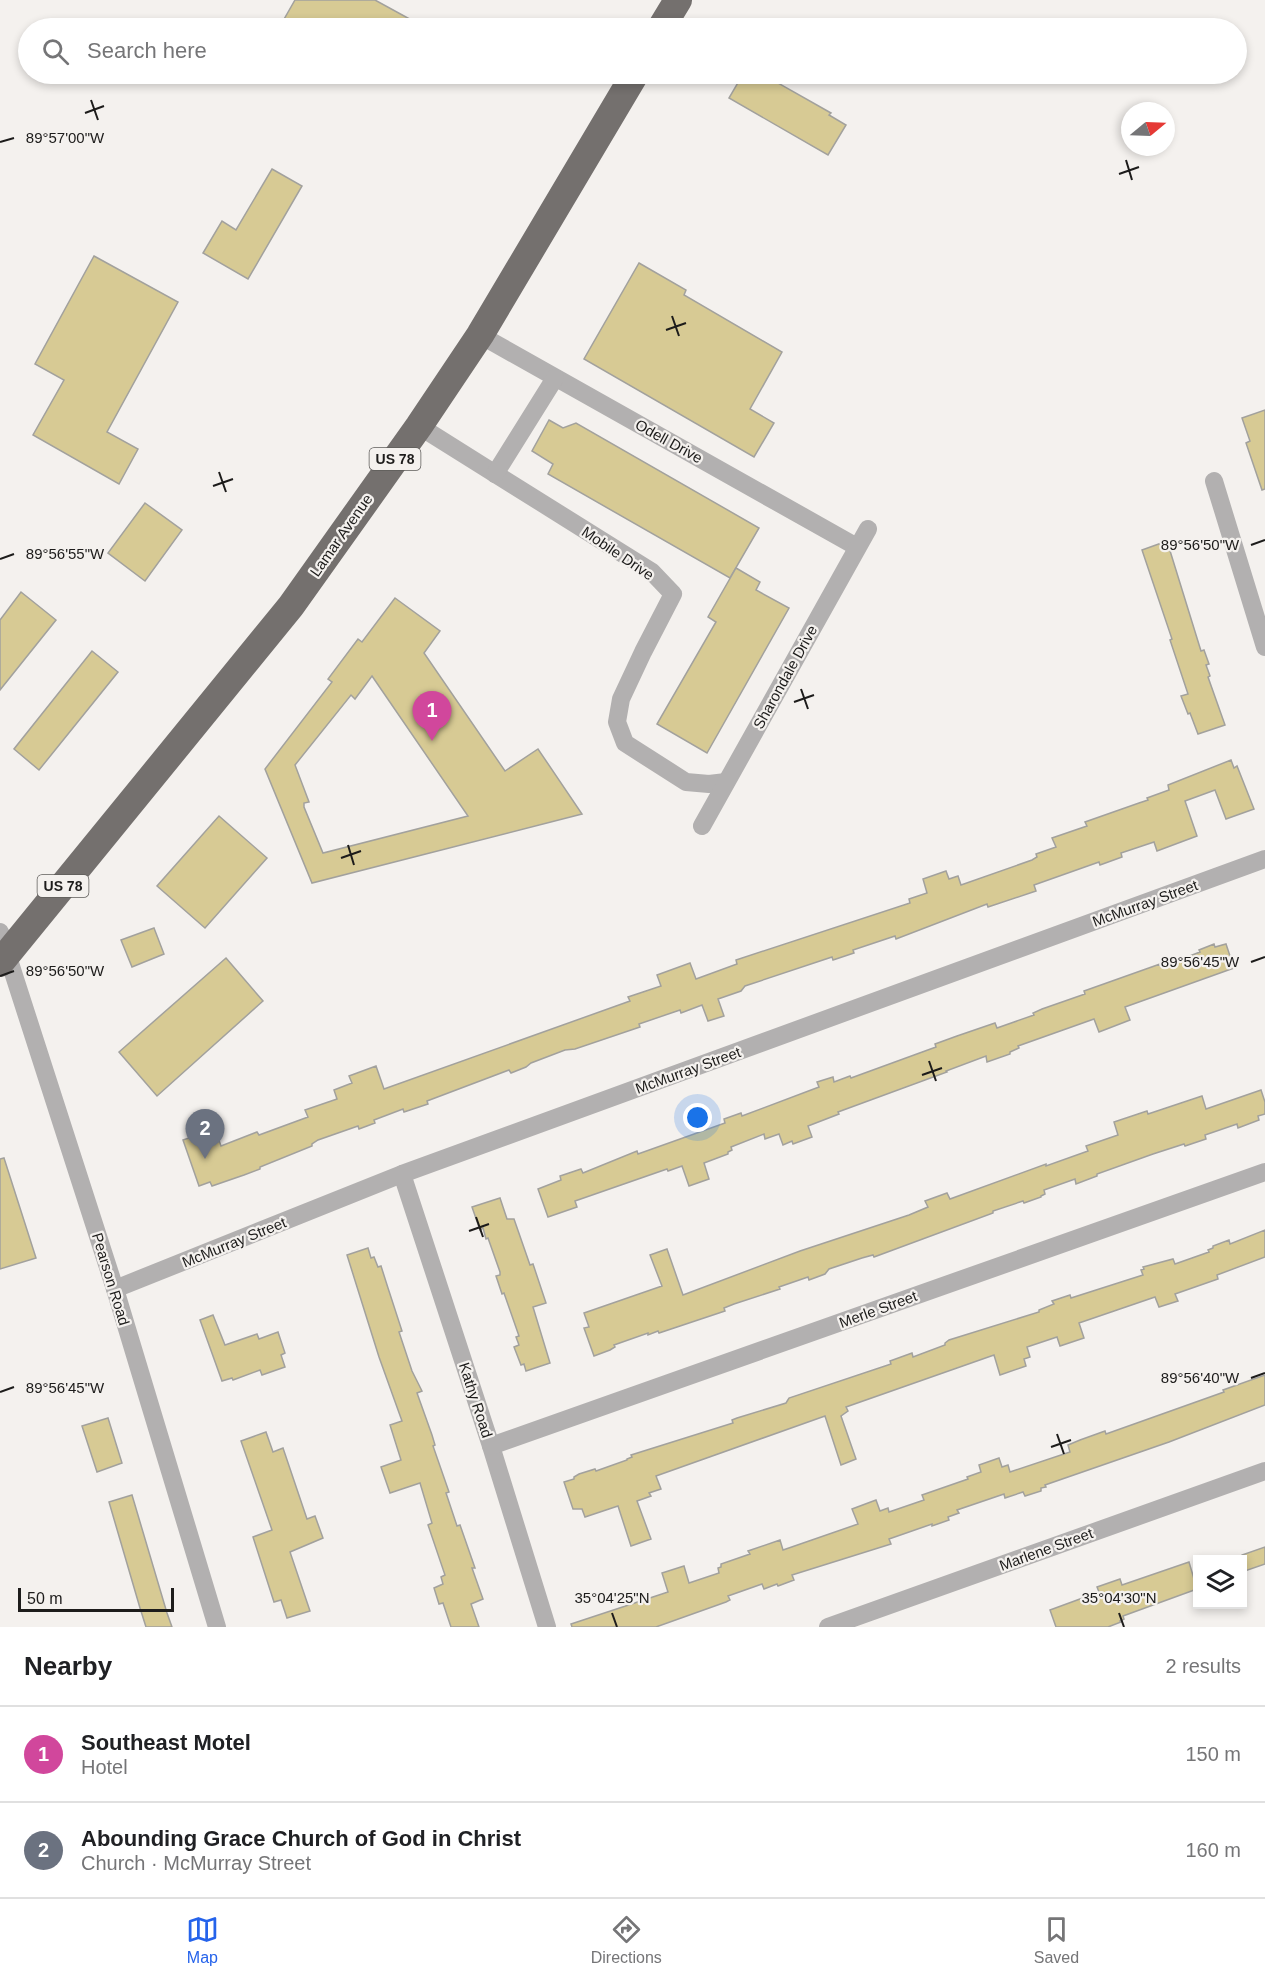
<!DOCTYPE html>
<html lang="en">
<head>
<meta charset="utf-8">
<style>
  body { margin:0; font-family:Arial,sans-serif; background:#f2f2f2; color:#202124 }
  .controls { position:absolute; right:18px; bottom:18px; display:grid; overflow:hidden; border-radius:0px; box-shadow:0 3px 9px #0003 }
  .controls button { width:54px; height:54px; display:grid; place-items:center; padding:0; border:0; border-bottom:2px solid #e0e0e0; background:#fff; color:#202124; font:30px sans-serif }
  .compass { position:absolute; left:1121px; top:102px; width:54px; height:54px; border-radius:50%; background:#fff; box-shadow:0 3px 9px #0003; rotate:71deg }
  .scale { position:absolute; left:18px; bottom:15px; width:156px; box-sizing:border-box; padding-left:6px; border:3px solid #1d1c1b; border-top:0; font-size:16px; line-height:21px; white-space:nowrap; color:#1d1c1b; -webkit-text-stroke:4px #f4f1ee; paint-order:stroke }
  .you { position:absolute; left:698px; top:1118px; width:21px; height:21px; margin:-15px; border:4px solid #fff; border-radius:50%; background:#1a73e8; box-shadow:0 0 0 9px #1a73e833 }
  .badge { display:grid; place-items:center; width:39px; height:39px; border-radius:50%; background:#2563eb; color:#fff; font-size:20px; font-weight:700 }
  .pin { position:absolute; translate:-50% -50px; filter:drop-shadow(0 2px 3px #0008) }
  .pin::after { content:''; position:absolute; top:32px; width:21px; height:18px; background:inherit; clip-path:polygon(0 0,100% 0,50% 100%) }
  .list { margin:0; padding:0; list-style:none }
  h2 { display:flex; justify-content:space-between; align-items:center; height:78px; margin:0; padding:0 24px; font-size:26px }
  h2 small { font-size:20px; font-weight:400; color:#757577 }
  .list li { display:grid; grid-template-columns:39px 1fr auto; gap:18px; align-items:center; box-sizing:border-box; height:96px; padding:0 24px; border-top:2px solid #e0e0e0 }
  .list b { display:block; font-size:22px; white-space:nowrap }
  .list p { margin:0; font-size:20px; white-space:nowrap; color:#757577 }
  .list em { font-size:20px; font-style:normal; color:#757577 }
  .icon { flex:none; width:33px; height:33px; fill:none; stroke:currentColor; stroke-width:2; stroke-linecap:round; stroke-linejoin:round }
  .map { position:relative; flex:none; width:1265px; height:1627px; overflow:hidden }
  .search { position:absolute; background:#fff; box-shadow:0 3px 9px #0003; left:18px; right:18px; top:18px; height:66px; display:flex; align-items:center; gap:15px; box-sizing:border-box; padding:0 21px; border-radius:33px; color:#757577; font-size:22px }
  .sheet { height:270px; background:#fff }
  nav { display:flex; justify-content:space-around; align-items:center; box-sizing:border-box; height:84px; border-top:2px solid #e0e0e0; background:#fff; font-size:16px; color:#757577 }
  nav a { display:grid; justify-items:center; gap:3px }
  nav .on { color:#2563eb }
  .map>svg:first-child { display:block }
  .building { fill:#d7ca94; stroke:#a2a19d; stroke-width:1.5; fill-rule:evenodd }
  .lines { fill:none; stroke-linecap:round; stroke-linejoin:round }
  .minor { stroke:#b2b0b0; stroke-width:18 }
  .trunk { stroke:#74706e; stroke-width:28 }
  .ticks { fill:none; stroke:#1d1c1b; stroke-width:2 }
  .labels { text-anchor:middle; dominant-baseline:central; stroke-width:4.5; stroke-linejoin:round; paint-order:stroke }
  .shield { fill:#f4f1ee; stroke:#5e5c5a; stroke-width:1.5 }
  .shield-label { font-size:14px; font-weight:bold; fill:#1d1c1b }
  .street-label { font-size:15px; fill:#1d1c1b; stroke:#f4f1ee }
  .ticks-label { font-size:15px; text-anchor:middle; fill:#1d1c1b; stroke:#f4f1ee; stroke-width:4.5; stroke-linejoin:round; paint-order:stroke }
</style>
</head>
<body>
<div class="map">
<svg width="1265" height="1627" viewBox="0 0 1265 1627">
  <rect width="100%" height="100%" fill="#f4f1ee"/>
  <!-- building -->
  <g class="building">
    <path d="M 295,0 L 375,0 L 426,28 L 279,28 Z"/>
    <path d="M 743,74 L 762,74 L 831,113 L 829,115 L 846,125 L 828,155 L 729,98 Z"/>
    <path d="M 272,169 L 302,186 L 248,279 L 203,253 L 222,221 L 236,230 Z"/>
    <path d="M 94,256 L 178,302 L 107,432 L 138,449 L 119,484 L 33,435 L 64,380 L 35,364 Z"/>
    <path d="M 639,263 L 686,290 L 684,295 L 782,352 L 750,409 L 774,423 L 754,457 L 584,359 Z"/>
    <path d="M 1265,410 L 1265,489 L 1262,490 L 1246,443 L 1250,441 L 1242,418 Z"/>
    <path d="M 549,420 L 563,428 L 576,423 L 759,528 L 730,578 L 548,474 L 553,464 L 532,451 Z"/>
    <path d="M 145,503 L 182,530 L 145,581 L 108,553 Z"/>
    <path d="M 1167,541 L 1201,651 L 1204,650 L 1209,664 L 1206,665 L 1210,676 L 1208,677 L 1225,725 L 1198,734 L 1190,713 L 1188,714 L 1181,696 L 1188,694 L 1170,640 L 1172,639 L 1142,550 Z"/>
    <path d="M 736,568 L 760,582 L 756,590 L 789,608 L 707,753 L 657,724 L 716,622 L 708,617 Z"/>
    <path d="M 21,592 L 56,620 L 0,690 L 0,620 Z"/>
    <path d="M 395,598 L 440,631 L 424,653 L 505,771 L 538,749 L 582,814 L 312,883 L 265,769 L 332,682 L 328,679 L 358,639 L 362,642 ZM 372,676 L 468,816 L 323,853 L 304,807 L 304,803 L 309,802 L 295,765 L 351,695 L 355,699 Z"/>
    <path d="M 92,651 L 118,672 L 39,770 L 14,749 Z"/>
    <path d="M 1231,760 L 1234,768 L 1237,766 L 1254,809 L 1226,819 L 1215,790 L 1185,801 L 1197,836 L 1157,851 L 1154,842 L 1121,853 L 1122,857 L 1100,865 L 1099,862 L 1034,885 L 1036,891 L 988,907 L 987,904 L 896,939 L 895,936 L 853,950 L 854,953 L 833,960 L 832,957 L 745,986 L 741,991 L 718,999 L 724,1016 L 708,1021 L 702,1005 L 681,1013 L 680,1010 L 639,1024 L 640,1027 L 575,1049 L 565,1050 L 531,1063 L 526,1067 L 511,1073 L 509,1070 L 427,1101 L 428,1104 L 404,1112 L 403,1109 L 374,1120 L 375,1123 L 359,1129 L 358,1126 L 318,1140 L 312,1144 L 312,1146 L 260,1167 L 260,1169 L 244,1175 L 212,1186 L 210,1182 L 199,1186 L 183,1140 L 215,1129 L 221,1146 L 257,1132 L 259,1135 L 308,1117 L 305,1110 L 337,1099 L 334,1090 L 352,1083 L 349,1076 L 376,1066 L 384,1089 L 630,1001 L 628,997 L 661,986 L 657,975 L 690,963 L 696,979 L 737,964 L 736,960 L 910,903 L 909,899 L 927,893 L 923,879 L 946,871 L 949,879 L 958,876 L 961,885 L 1032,860 L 1037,857 L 1036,854 L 1056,847 L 1052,838 L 1087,826 L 1085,822 L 1139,803 L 1148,800 L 1147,798 L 1169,790 L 1168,785 Z"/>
    <path d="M 219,816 L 267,858 L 205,928 L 157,886 Z"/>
    <path d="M 154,928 L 164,954 L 132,967 L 121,940 Z"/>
    <path d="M 1214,944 L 1215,947 L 1226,944 L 1234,968 L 1125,1007 L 1130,1020 L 1099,1032 L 1094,1019 L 1018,1046 L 1019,1048 L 1010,1052 L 1010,1054 L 987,1062 L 986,1056 L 946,1071 L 947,1072 L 838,1112 L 839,1114 L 808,1126 L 812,1137 L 793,1144 L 792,1141 L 783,1145 L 779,1134 L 765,1139 L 764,1134 L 731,1147 L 732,1150 L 728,1152 L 728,1154 L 704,1163 L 709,1179 L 689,1186 L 682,1166 L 668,1171 L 667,1169 L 575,1201 L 577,1207 L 548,1217 L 538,1189 L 561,1180 L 560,1176 L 581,1169 L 583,1173 L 637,1151 L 638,1154 L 725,1123 L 724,1119 L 741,1113 L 742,1116 L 819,1087 L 817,1082 L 833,1077 L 834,1082 L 850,1076 L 851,1078 L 936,1047 L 935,1044 L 957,1036 L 995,1023 L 997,1028 L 1034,1015 L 1033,1013 L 1042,1009 L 1085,994 L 1084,991 L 1160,964 L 1161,967 L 1200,952 L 1199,950 Z"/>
    <path d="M 226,958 L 263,1001 L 157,1096 L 119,1052 Z"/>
    <path d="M 1261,1090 L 1265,1102 L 1265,1114 L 1258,1116 L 1259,1120 L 1238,1128 L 1237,1124 L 1205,1135 L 1206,1139 L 1185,1146 L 1184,1144 L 1153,1154 L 1097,1174 L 1097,1176 L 1076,1184 L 1075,1179 L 1044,1190 L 1045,1194 L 1041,1196 L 1041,1197 L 1024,1203 L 1023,1201 L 993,1211 L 993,1213 L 874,1257 L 873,1255 L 862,1258 L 829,1269 L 825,1274 L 809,1280 L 808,1277 L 779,1287 L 780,1289 L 734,1304 L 724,1308 L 725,1311 L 659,1333 L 658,1331 L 648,1335 L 648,1333 L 614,1345 L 615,1347 L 610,1350 L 594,1356 L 584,1328 L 589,1327 L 584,1313 L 662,1286 L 650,1255 L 667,1249 L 683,1295 L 800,1251 L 909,1215 L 928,1207 L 925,1201 L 947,1193 L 950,1199 L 1046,1164 L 1046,1166 L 1088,1151 L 1086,1146 L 1118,1135 L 1114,1122 L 1147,1111 L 1148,1114 L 1202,1096 L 1206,1109 Z"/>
    <path d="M 4,1158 L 36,1258 L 0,1269 L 0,1159 Z"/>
    <path d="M 500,1198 L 507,1219 L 514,1219 L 530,1265 L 533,1264 L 546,1303 L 533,1307 L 550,1363 L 526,1371 L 524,1364 L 521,1365 L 514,1347 L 519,1345 L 516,1337 L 519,1336 L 504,1293 L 502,1294 L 496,1276 L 500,1275 L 500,1272 L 488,1238 L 486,1239 L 483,1228 L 480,1230 L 472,1207 Z"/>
    <path d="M 1265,1230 L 1265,1257 L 1217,1275 L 1218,1279 L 1215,1280 L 1175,1294 L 1178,1301 L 1159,1307 L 1155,1297 L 1079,1323 L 1084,1338 L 1060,1346 L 1057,1337 L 1027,1347 L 1030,1357 L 1024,1359 L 1026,1366 L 1000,1375 L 994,1355 L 846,1407 L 848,1411 L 841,1416 L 856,1459 L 841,1465 L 825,1416 L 656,1476 L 661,1489 L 649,1493 L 651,1496 L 637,1501 L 651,1539 L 631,1546 L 618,1506 L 585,1517 L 582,1509 L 573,1509 L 564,1482 L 574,1479 L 574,1477 L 579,1474 L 595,1469 L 596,1471 L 627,1460 L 627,1459 L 632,1457 L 631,1455 L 733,1423 L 732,1420 L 737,1418 L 786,1403 L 789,1398 L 891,1364 L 890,1361 L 912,1353 L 913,1357 L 945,1345 L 945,1343 L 949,1340 L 1039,1312 L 1039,1310 L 1054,1304 L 1052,1301 L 1070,1295 L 1071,1298 L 1143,1275 L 1141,1270 L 1144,1269 L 1143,1267 L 1173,1259 L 1175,1264 L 1209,1252 L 1208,1250 L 1213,1248 L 1213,1246 L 1229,1240 L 1230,1244 Z"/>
    <path d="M 368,1248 L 371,1258 L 374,1257 L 378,1267 L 381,1266 L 388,1288 L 402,1331 L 399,1332 L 412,1371 L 422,1391 L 417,1393 L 432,1435 L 435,1445 L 433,1446 L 449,1492 L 446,1493 L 457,1526 L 460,1525 L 475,1568 L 472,1568 L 483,1599 L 471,1604 L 479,1627 L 451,1627 L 443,1603 L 439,1604 L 434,1588 L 443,1584 L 441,1577 L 445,1575 L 428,1525 L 432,1523 L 420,1483 L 390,1493 L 381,1467 L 401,1460 L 390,1425 L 402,1421 L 379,1357 L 347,1255 Z"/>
    <path d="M 213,1315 L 225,1345 L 257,1334 L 259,1339 L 278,1332 L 285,1353 L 281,1355 L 285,1367 L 262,1375 L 260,1370 L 233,1380 L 232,1378 L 222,1381 L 200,1320 Z"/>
    <path d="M 1265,1375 L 1265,1405 L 1169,1442 L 1045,1485 L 1046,1487 L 1041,1488 L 1041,1491 L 1025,1496 L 1023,1492 L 1005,1498 L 1004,1494 L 957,1510 L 959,1513 L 948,1517 L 949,1520 L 932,1526 L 932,1524 L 889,1539 L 891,1544 L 792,1575 L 794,1580 L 778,1586 L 777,1584 L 764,1589 L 762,1584 L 728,1596 L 730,1600 L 726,1602 L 656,1627 L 572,1627 L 571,1624 L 668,1592 L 662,1573 L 684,1566 L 689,1583 L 719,1573 L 718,1568 L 721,1567 L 721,1564 L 750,1554 L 748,1551 L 780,1540 L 783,1550 L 858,1524 L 852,1509 L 876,1500 L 880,1511 L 888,1508 L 889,1512 L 924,1500 L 922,1495 L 968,1479 L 967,1477 L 981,1472 L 979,1465 L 999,1458 L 1002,1467 L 1008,1465 L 1010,1472 L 1070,1452 L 1068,1445 L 1080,1440 L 1105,1431 L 1106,1434 L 1224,1392 L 1223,1390 Z"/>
    <path d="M 108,1418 L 122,1463 L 97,1472 L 82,1426 Z"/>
    <path d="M 266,1432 L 273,1452 L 283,1448 L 307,1519 L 315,1516 L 323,1538 L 290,1552 L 310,1611 L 287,1618 L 281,1600 L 274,1602 L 253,1537 L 272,1530 L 241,1441 Z"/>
    <path d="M 132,1495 L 167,1613 L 172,1627 L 146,1627 L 140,1608 L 109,1502 Z"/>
    <path d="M 1265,1547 L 1265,1564 L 1242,1572 L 1242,1555 Z"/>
    <path d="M 1189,1562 L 1197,1589 L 1123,1616 L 1124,1619 L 1120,1621 L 1121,1622 L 1108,1627 L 1056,1627 L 1050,1610 L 1099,1592 L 1097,1587 L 1120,1579 L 1122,1585 Z"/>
  </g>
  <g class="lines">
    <!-- minor -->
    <g class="minor">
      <path d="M 480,335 L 857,547"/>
      <path d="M 419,426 L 652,572 L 673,594 L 643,652 L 621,699 L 617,722 L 625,743 L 686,782 L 709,784 L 726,782"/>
      <path d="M 495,474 L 555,378"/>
      <path d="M 1214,481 L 1265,647"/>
      <path d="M 702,826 L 868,529"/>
      <path d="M 0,932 L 115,1289 L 217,1627"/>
      <path d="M 402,1174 L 491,1446 L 547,1627"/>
      <path d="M 115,1289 L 402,1174 L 1265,859"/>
      <path d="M 491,1446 L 1265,1172"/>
      <path d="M 828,1627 L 1265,1471"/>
    </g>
    <!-- trunk -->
    <g class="trunk">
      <path d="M 661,28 L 678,0"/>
      <path d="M 0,963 L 291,606 L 419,426 L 480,335 L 635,74"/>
    </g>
  </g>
  <!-- ticks -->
  <path class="ticks" d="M 91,100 L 98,120M 85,113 L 104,106M 0,142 L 14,138M 1126,160 L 1132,180M 1119,174 L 1139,167M 672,316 L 679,336M 666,330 L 686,323M 219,472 L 226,492M 213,486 L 233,479M 1251,545 L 1265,540M 0,559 L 14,554M 801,689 L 808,709M 794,702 L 814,695M 348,845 L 354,865M 341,858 L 361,851M 1251,962 L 1265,957M 0,976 L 14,971M 929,1061 L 936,1081M 922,1075 L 942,1068M 476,1217 L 483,1237M 469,1231 L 489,1224M 1251,1378 L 1265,1373M 0,1392 L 14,1387M 1057,1434 L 1064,1454M 1051,1447 L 1071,1440M 612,1613 L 617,1627M 1119,1613 L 1124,1627"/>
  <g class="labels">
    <!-- shield labels -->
    <g class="shield">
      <rect x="369.5" y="448" width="51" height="22" rx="4.5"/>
      <rect x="37.5" y="875" width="51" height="22" rx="4.5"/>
    </g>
    <g class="shield-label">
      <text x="395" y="459">US 78</text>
      <text x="63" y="886">US 78</text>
    </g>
    <!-- street labels -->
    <g class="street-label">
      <text transform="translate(669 441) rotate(29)">Odell Drive</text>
      <text transform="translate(341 535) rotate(-55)">Lamar Avenue</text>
      <text transform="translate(618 553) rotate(34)">Mobile Drive</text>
      <text transform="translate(785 677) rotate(-61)">Sharondale Drive</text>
      <text transform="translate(1145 903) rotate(-20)">McMurray Street</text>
      <text transform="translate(688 1070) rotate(-20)">McMurray Street</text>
      <text transform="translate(234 1242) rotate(-22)">McMurray Street</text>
      <text transform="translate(111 1279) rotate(73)">Pearson Road</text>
      <text transform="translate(878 1309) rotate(-20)">Merle Street</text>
      <text transform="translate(476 1400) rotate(72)">Kathy Road</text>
      <text transform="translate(1046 1549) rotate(-20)">Marlene Street</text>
    </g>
  </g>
  <g class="ticks-label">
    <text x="65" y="143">89°57'00"W</text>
    <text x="1200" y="550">89°56'50"W</text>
    <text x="65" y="559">89°56'55"W</text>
    <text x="1200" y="967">89°56'45"W</text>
    <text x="65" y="976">89°56'50"W</text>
    <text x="1200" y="1383">89°56'40"W</text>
    <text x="65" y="1393">89°56'45"W</text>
    <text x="612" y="1603">35°04'25"N</text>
    <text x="1119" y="1603">35°04'30"N</text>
  </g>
</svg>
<div class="controls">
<button><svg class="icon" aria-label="layers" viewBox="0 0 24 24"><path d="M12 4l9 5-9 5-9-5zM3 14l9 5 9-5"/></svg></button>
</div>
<svg class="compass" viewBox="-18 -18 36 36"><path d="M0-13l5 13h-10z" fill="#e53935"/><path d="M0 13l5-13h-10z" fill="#757577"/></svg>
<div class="scale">50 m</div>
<div class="you"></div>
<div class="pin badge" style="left:432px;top:741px;background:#d1479c">1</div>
<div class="pin badge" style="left:205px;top:1159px;background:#6b7280">2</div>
<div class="search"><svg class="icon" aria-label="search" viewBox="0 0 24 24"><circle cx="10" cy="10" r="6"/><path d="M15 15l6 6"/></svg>Search here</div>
</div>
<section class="sheet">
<h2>Nearby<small>2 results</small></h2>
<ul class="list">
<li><span class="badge" style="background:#d1479c">1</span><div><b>Southeast Motel</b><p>Hotel</p></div><em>150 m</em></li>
<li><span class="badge" style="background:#6b7280">2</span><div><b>Abounding Grace Church of God in Christ</b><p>Church · McMurray Street</p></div><em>160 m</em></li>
</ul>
</section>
<nav>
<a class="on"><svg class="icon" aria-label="map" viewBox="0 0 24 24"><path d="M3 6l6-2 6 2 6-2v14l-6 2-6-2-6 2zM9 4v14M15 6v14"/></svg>Map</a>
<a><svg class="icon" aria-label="directions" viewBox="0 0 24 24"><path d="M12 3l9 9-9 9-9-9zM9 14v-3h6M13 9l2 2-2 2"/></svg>Directions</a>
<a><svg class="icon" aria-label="saved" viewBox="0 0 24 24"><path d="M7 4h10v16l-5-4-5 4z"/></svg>Saved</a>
</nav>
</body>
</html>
